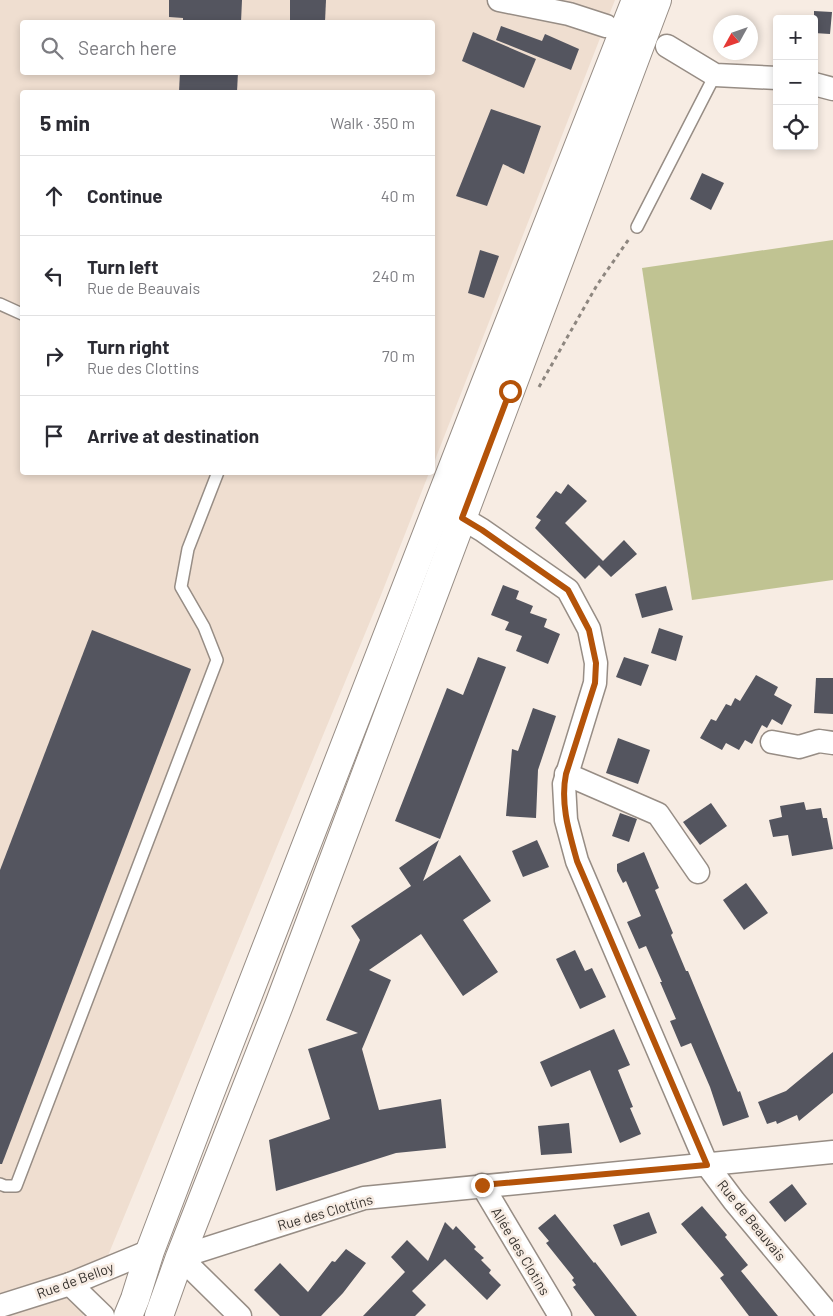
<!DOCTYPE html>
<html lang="en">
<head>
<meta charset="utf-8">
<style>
  body { margin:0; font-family:Barlow,sans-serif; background:#f7f7f7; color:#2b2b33 }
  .controls { position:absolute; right:15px; top:15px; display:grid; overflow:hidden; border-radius:5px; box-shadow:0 2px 8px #0003 }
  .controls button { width:45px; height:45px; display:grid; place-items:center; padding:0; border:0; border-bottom:1px solid #e1e1e2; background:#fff; color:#2b2b33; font:25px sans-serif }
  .compass { position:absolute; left:713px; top:15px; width:45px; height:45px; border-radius:50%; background:#fff; box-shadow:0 2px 8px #0003; rotate:230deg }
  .stop { position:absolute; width:15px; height:15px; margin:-11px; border:4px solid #b45309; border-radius:50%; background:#fff }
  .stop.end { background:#b45309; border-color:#fff; box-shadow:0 1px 5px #0008 }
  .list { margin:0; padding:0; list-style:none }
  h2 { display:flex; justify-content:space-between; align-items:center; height:65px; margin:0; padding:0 20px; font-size:21px }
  h2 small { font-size:16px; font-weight:400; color:#7c7c81 }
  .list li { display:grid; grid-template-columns:32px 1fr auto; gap:15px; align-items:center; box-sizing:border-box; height:80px; padding:0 20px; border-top:1px solid #e1e1e2 }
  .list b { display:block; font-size:19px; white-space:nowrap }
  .list p { margin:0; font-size:16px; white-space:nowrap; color:#7c7c81 }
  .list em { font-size:16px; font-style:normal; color:#7c7c81 }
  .icon { flex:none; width:28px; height:28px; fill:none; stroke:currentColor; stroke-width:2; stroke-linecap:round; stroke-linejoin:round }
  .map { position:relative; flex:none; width:833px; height:1316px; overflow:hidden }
  .search { position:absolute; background:#fff; box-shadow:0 2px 8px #0003; left:20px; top:20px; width:415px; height:55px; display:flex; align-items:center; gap:12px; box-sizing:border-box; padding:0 18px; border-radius:5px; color:#7c7c81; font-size:19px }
  .panel { position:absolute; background:#fff; box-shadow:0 2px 8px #0003; left:20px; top:90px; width:415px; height:385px; border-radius:5px }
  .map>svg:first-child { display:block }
  .built { fill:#efded0; fill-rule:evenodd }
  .green { fill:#c0c392 }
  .building { fill:#54555f }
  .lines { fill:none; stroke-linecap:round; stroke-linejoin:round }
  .lane-casing { stroke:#978d85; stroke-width:14 }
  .street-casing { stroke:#978d85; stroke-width:25 }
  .secondary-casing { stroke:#978d85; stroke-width:30 }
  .path { stroke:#8d867f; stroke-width:3; stroke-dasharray:4 4; stroke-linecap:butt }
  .lane { stroke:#fff; stroke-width:11 }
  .street { stroke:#fff; stroke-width:22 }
  .secondary { stroke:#fff; stroke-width:28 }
  .route { stroke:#b45309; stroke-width:6 }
  .labels { text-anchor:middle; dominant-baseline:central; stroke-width:5; stroke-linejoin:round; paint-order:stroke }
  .street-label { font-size:14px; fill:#35312d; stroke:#f7ece3 }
</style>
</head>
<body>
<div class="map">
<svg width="833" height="1316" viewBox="0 0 833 1316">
  <rect width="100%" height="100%" fill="#f7ece3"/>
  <!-- built -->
  <path class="built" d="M 0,0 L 615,0 L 433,465 L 432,92 L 22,92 L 22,472 L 429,473 L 381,595 L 83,1316 L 0,1316 ZM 22,22 L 432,22 L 432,72 L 22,72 Z"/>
  <!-- green -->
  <path class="green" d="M 833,240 L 833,580 L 692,600 L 642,268 Z"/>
  <!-- building -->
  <g class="building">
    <path d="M 169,0 L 242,0 L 241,22 L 183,22 L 183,18 L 169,17 Z"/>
    <path d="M 290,0 L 326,0 L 325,22 L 290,22 Z"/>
    <path d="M 814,11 L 832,12 L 830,34 L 814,33 Z"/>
    <path d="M 501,26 L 542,41 L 545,34 L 579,49 L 571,70 L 496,40 Z"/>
    <path d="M 473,32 L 536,59 L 524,88 L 462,61 Z"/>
    <path d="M 180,72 L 238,72 L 237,92 L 179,92 Z"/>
    <path d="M 491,109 L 541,126 L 524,174 L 503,164 L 487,206 L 456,196 Z"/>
    <path d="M 702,173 L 724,183 L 711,210 L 690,199 Z"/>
    <path d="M 480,250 L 499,256 L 484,298 L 468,293 Z"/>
    <path d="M 568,484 L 587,501 L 565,523 L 603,561 L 624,540 L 637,554 L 611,577 L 599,565 L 585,579 L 535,528 L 541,520 L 536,517 L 556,491 L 561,494 Z"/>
    <path d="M 503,585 L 519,591 L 516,599 L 533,606 L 530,613 L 547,619 L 544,627 L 560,634 L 548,664 L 516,651 L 522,636 L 505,630 L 509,622 L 491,615 Z"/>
    <path d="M 666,586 L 673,610 L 642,618 L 635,594 Z"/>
    <path d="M 659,628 L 683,636 L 676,661 L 651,653 Z"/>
    <path d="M 92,630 L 191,669 L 2,1164 L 0,1164 L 0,870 Z"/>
    <path d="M 478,657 L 506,667 L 440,839 L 395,821 L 447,688 L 463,695 Z"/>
    <path d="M 624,657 L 649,665 L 641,686 L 616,677 Z"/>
    <path d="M 756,675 L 778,687 L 774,695 L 792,705 L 782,725 L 772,719 L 767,728 L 762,725 L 752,744 L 745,740 L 739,750 L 726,743 L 722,750 L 700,738 L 711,719 L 716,721 L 726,704 L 731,706 L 735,698 L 740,701 Z"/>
    <path d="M 816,678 L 833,678 L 833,714 L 814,713 Z"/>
    <path d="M 533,708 L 556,716 L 538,770 L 536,818 L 506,816 L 512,749 L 518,751 Z"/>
    <path d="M 618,738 L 650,750 L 638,784 L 606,773 Z"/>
    <path d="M 804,802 L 806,810 L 821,808 L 823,818 L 827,818 L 833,849 L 792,856 L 788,835 L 773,837 L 769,820 L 782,817 L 780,806 Z"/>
    <path d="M 711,803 L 727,826 L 700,845 L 683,822 Z"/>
    <path d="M 620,813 L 637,819 L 629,842 L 612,836 Z"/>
    <path d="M 439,840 L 423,881 L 460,855 L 491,901 L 463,920 L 498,972 L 463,996 L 421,934 L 369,970 L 391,980 L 362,1049 L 379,1110 L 441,1099 L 446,1148 L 396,1153 L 276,1191 L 269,1140 L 330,1119 L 308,1049 L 358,1033 L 326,1020 L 360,940 L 351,926 L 411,886 L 399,868 Z"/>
    <path d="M 537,840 L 549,867 L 523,877 L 512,851 Z"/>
    <path d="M 644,852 L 659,888 L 655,890 L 673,933 L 671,935 L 686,971 L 688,971 L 738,1092 L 740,1091 L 749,1117 L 723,1126 L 710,1087 L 691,1043 L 681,1047 L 670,1021 L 676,1019 L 660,982 L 662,982 L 646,946 L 639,949 L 627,922 L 641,916 L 626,881 L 623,883 L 617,871 L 617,864 Z"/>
    <path d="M 746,883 L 768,913 L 744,930 L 723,900 Z"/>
    <path d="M 575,950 L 585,971 L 592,968 L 606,997 L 580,1009 L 556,959 Z"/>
    <path d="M 614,1029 L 630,1065 L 618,1070 L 633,1107 L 630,1108 L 641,1134 L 620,1143 L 590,1070 L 551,1087 L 540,1062 Z"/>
    <path d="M 833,1052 L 833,1093 L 799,1121 L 797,1115 L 777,1124 L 776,1121 L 767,1124 L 758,1102 L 786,1091 Z"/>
    <path d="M 569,1123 L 572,1153 L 541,1155 L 538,1126 Z"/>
    <path d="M 792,1184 L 807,1204 L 785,1222 L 769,1202 Z"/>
    <path d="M 702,1206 L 727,1235 L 725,1237 L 748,1265 L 741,1271 L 778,1316 L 749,1316 L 720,1278 L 724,1275 L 681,1224 Z"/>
    <path d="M 649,1212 L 657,1233 L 621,1246 L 613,1225 Z"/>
    <path d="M 555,1214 L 594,1263 L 595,1262 L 637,1316 L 595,1316 L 573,1287 L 576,1285 L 572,1280 L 574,1278 L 546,1243 L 549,1241 L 538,1228 Z"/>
    <path d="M 445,1222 L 453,1230 L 456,1226 L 476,1247 L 474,1249 L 484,1258 L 481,1260 L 491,1270 L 489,1273 L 501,1285 L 487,1300 L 445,1259 L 412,1291 L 426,1305 L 415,1316 L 363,1316 L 405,1272 L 391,1257 L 407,1240 L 428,1261 Z"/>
    <path d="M 346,1249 L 366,1263 L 343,1293 L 321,1316 L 280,1316 L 254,1290 L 280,1263 L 308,1292 L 332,1261 L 335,1262 Z"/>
  </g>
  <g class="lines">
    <defs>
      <g id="lane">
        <path d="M 637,227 L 715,75"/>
        <path d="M 0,304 L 22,314"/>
        <path d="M 0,1184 L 5,1186 L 16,1186 L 217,660 L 204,627 L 181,587 L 188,549 L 218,472"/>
      </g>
      <g id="street">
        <path d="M 499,0 L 569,14 L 606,26"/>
        <path d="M 667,46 L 715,75 L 777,78"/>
        <path d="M 814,84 L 833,89"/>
        <path d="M 462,518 L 482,530 L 568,590 L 589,629 L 596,663 L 595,683 L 564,784 L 566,820 L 577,861 L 707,1165 L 734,1201 L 830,1316"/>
        <path d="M 772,742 L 799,747 L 819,741 L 833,743"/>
        <path d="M 566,774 L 658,814 L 698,872"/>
        <path d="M 482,1185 L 560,1316"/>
        <path d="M 70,1284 L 103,1316"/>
        <path d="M 0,1306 L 70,1284 L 150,1251"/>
        <path d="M 240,1316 L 180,1257 L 364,1198 L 833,1152"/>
      </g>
      <g id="secondary">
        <path d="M 128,1316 L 135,1299 L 150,1251 L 210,1093 L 484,387 L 636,0"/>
        <path d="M 159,1316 L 180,1257 L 279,1005 L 657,0"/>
      </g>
    </defs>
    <!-- lane casing -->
    <use href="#lane" class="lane-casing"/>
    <!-- street casing -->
    <use href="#street" class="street-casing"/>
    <!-- secondary casing -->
    <use href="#secondary" class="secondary-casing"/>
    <!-- path -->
    <path class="path" d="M 539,387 L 597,285 L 629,239"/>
    <!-- lane -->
    <use href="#lane" class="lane"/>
    <!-- street -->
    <use href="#street" class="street"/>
    <!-- secondary -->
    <use href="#secondary" class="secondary"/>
  </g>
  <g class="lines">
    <!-- route -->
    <path class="route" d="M 482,1185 L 707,1165 L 577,861 C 569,832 560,803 566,774 L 595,683 L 596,663 L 589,630 L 568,590 L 482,530 L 462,518 L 510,391"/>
  </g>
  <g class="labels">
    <!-- street labels -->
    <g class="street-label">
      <text transform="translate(325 1212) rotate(-16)">Rue des Clottins</text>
      <text transform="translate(752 1220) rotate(51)">Rue de Beauvais</text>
      <text transform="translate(521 1251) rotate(59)">Allée des Clotins</text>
      <text transform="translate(75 1280) rotate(-20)">Rue de Belloy</text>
    </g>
  </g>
</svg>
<div class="controls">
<button>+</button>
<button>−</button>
<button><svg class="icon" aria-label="locate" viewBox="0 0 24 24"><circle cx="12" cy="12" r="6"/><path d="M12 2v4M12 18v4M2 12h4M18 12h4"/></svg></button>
</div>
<svg class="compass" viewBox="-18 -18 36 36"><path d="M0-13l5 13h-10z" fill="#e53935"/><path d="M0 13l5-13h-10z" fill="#7c7c81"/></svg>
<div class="stop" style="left:510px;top:391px"></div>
<div class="stop end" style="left:482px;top:1185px"></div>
<div class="search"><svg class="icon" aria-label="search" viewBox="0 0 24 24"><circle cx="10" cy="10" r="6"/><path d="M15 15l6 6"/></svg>Search here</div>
<section class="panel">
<h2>5 min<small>Walk · 350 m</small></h2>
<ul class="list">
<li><svg class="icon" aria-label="ahead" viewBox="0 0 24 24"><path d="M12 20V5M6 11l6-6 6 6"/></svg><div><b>Continue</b></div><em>40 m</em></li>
<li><svg class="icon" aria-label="left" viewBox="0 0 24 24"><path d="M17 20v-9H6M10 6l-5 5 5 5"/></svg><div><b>Turn left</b><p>Rue de Beauvais</p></div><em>240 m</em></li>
<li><svg class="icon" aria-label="right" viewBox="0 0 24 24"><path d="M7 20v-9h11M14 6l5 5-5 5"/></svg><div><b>Turn right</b><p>Rue des Clottins</p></div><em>70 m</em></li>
<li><svg class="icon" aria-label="arrive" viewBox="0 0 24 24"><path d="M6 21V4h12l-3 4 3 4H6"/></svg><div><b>Arrive at destination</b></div></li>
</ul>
</section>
</div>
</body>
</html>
